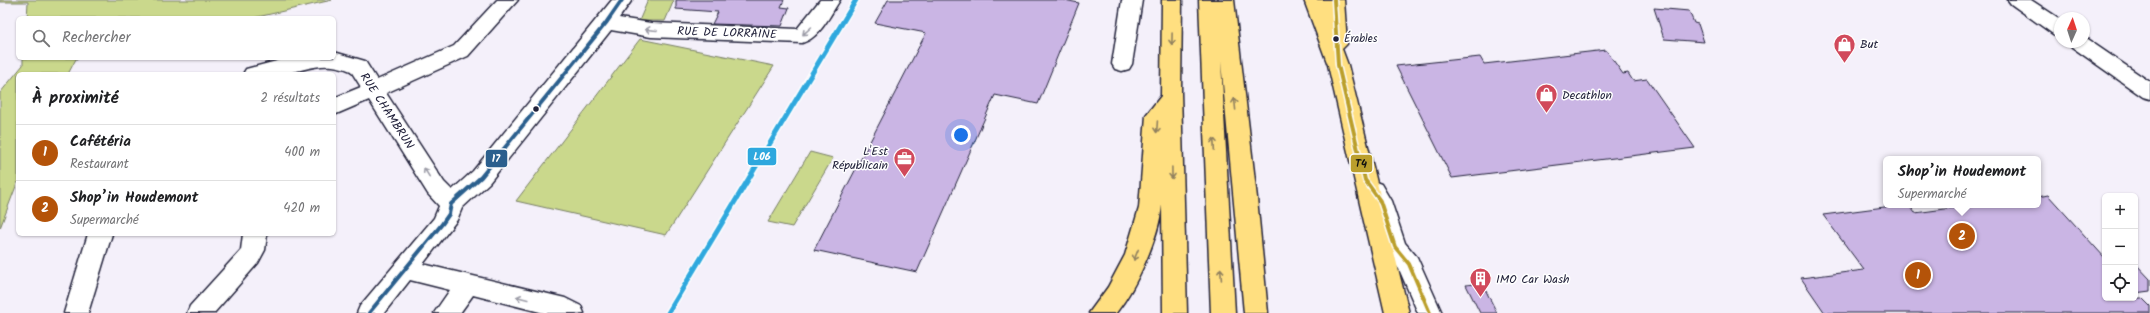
<!DOCTYPE html>
<html lang="fr">
<head>
<meta charset="utf-8">
<style>
  body { margin:0; font-family:Kalam,sans-serif; background:#f6f6f6; color:#202124 }
  .controls { position:absolute; right:12px; bottom:12px; display:grid; overflow:hidden; border-radius:6px; box-shadow:0 1px 3px #0004 }
  .controls button { width:36px; height:36px; display:grid; place-items:center; padding:0; border:0; border-bottom:1px solid #e0e0e0; background:#fff; color:#202124; font:20px sans-serif }
  .compass { position:absolute; left:2054px; top:12px; width:36px; height:36px; border-radius:50%; background:#fff; box-shadow:0 1px 3px #0004; rotate:3deg }
  .you { position:absolute; left:961px; top:135px; width:14px; height:14px; margin:-10px; border:3px solid #fff; border-radius:50%; background:#1a73e8; box-shadow:0 0 0 6px #1a73e833 }
  .badge { display:grid; place-items:center; width:26px; height:26px; border-radius:50%; background:#b45309; color:#fff; font-size:13px; font-weight:700 }
  .pin { position:absolute; translate:-50% -50%; border:2px solid #fff; box-shadow:0 1px 4px #0006 }
  .popup { position:absolute; left:1883px; top:156px; width:158px; height:52px; box-sizing:border-box; display:grid; place-content:center; border-radius:6px; background:#fff; filter:drop-shadow(0 1px 3px #0005); font-size:13px; white-space:nowrap; color:#757577 }
  .popup b { font-size:15px; color:#202124 }
  .popup::after { content:''; position:absolute; left:50%; top:100%; margin-left:-8px; border:8px solid transparent; border-top-color:#fff }
  .list { margin:0; padding:0; list-style:none }
  h2 { display:flex; justify-content:space-between; align-items:center; height:52px; margin:0; padding:0 16px; font-size:17px }
  h2 small { font-size:13px; font-weight:400; color:#757577 }
  .list li { display:grid; grid-template-columns:26px 1fr auto; gap:12px; align-items:center; box-sizing:border-box; height:56px; padding:0 16px; border-top:1px solid #e0e0e0 }
  .list b { display:block; font-size:15px; white-space:nowrap }
  .list p { margin:0; font-size:13px; white-space:nowrap; color:#757577 }
  .list em { font-size:13px; font-style:normal; color:#757577 }
  .icon { flex:none; width:22px; height:22px; fill:none; stroke:currentColor; stroke-width:2; stroke-linecap:round; stroke-linejoin:round }
  .map { position:relative; flex:none; width:2150px; height:313px; overflow:hidden }
  .search { position:absolute; background:#fff; box-shadow:0 1px 3px #0004; left:16px; top:16px; width:320px; height:44px; display:flex; align-items:center; gap:10px; box-sizing:border-box; padding:0 14px; border-radius:6px; color:#757577; font-size:15px }
  .panel { position:absolute; background:#fff; box-shadow:0 1px 3px #0004; left:16px; top:72px; width:320px; height:164px; border-radius:6px }
  .map>svg:first-child { display:block }
  .green { fill:#cad88c; stroke:#767d64 }
  .building { fill:#cab5e4; stroke:#22223b }
  .lines { fill:none; stroke-linecap:round; stroke-linejoin:round }
  .minor-casing { stroke:#22223b; stroke-width:3 }
  .major-casing { stroke:#22223b; stroke-width:3 }
  .highway-casing { stroke:#22223b; stroke-width:3 }
  .minor { fill:#fff; fill-rule:evenodd }
  .major { fill:#ffdf80; fill-rule:evenodd }
  .highway { fill:#ffdf80; fill-rule:evenodd }
  .bus-1-casing { stroke:#fff; stroke-width:7 }
  .bus-2-casing { stroke:#fff; stroke-width:7 }
  .bus-1 { stroke:#2b5f8d; stroke-width:4 }
  .bus-2 { stroke:#bb9f2c; stroke-width:4 }
  .rail-1-casing { stroke:#fff; stroke-width:8 }
  .rail-1 { stroke:#2ea8de; stroke-width:5 }
  .oneway { stroke:#9c9ca7 }
  .oneway2 { stroke:#90805e }
  .bus-dot { fill:#22223b; stroke:#fff; stroke-width:1.5 }
  .labels { text-anchor:middle; dominant-baseline:central; stroke-width:3; stroke-linejoin:round; paint-order:stroke }
  .bus-label { font-size:11px; fill:#22223b; stroke:#fff; text-anchor:start }
  .street-label { font-size:12px; fill:#22223b; stroke:#fff }
  .poi-label { font-size:12px; fill:#22223b; stroke:#fff; text-anchor:start }
  .line-badge { stroke:#fff; stroke-width:1.5 }
  .badge-label { font-size:11px; text-anchor:middle; font-weight:bold; fill:#fff }
  .pale-badge-label { font-size:11px; text-anchor:middle; font-weight:bold; fill:#111 }
</style>
</head>
<body>
<div class="map">
<svg width="2150" height="313" viewBox="0 0 2150 313">
  <rect width="100%" height="100%" fill="#f4f0fa"/>
  <filter id="ink" filterUnits="userSpaceOnUse"><feTurbulence type="fractalNoise" baseFrequency=".025" numOctaves="2"/><feDisplacementMap in="SourceGraphic" scale="8" xChannelSelector="R" yChannelSelector="G"/><feConvolveMatrix kernelMatrix="1 2 1 2 8 2 1 2 1" color-interpolation-filters="sRGB"/></filter>
  <g filter="url(#ink)">
    <!-- green -->
    <g class="green">
      <path d="M 0,0 L 332,0 L 253,18 L 27,18 L 28,2 L 0,2 Z"/>
      <path d="M 648,0 L 674,0 L 665,21 L 639,21 Z"/>
      <path d="M 640,39 L 774,66 L 666,235 L 516,201 Z"/>
      <path d="M 23,58 L 79,58 L 76,59 L 68,74 L 18,74 L 18,181 L 0,228 L 0,93 L 23,65 Z"/>
      <path d="M 810,152 L 833,158 L 792,227 L 768,222 Z"/>
    </g>
    <!-- building -->
    <g class="building">
      <path d="M 676,0 L 784,0 L 781,7 L 789,8 L 782,26 L 712,24 L 718,12 L 676,9 Z"/>
      <path d="M 888,0 L 1064,0 L 1079,3 L 1038,104 L 995,95 L 917,272 L 814,250 L 926,33 L 875,23 Z"/>
      <path d="M 1654,8 L 1689,11 L 1694,23 L 1698,24 L 1704,42 L 1664,39 Z"/>
      <path d="M 1606,50 L 1623,74 L 1628,73 L 1633,81 L 1647,79 L 1695,148 L 1452,178 L 1396,66 L 1480,57 L 1484,64 Z"/>
      <path d="M 2048,195 L 2105,258 L 2105,298 L 2142,298 L 2150,306 L 2150,313 L 1825,313 L 1801,278 L 1864,270 L 1823,215 L 1900,205 L 1909,205 L 1915,213 L 1975,205 L 2038,205 L 2038,197 Z"/>
      <path d="M 2135,263 L 2150,279 L 2150,291 L 2135,293 Z"/>
      <path d="M 1482,283 L 1497,313 L 1480,313 L 1466,285 Z"/>
    </g>
    <g class="lines">
      <defs>
        <g id="minor">
          <path d="M 497,0 L 518,0 L 468,56 L 386,93 L 444,182 L 452,190 L 473,171 L 612,0 L 632,0 L 619,18 L 651,23 L 797,29 L 820,0 L 840,0 C 830,15 820,38 802,43 L 651,37 L 611,30 L 489,183 L 462,208 L 457,220 L 423,264 L 565,298 L 581,306 L 584,313 L 544,313 L 473,295 L 460,313 L 434,313 L 450,290 L 410,280 L 384,313 L 357,313 L 360,306 L 434,218 L 439,206 L 428,194 L 369,100 L 334,115 L 334,98 L 361,87 L 351,71 C 323,59 307,71 280,74 C 268,75 255,74 243,74 L 246,69 L 288,58 L 334,58 L 334,52 L 365,61 L 377,80 L 454,46 Z"/>
          <path d="M 1122,0 L 1142,0 L 1132,64 L 1129,69 L 1122,71 L 1115,69 L 1112,64 Z"/>
          <path d="M 2008,0 L 2031,0 L 2060,19 L 2060,36 L 2053,34 L 2011,4 Z"/>
          <path d="M 2084,37 L 2150,82 L 2150,99 L 2143,97 L 2072,47 L 2069,42 L 2084,42 Z"/>
          <path d="M 1373,181 L 1381,184 L 1391,201 L 1405,243 L 1417,257 L 1442,313 L 1418,313 L 1399,269 L 1383,247 L 1369,203 L 1362,190 L 1365,184 Z"/>
          <path d="M 88,234 L 112,234 L 88,313 L 64,313 Z"/>
          <path d="M 243,234 L 267,234 L 265,250 L 258,263 L 214,313 L 187,313 L 190,306 L 241,250 Z"/>
        </g>
        <path id="major" d="M 1304,0 L 1324,0 L 1324,2 L 1324,0 L 1344,0 L 1347,44 L 1342,49 L 1348,65 L 1409,313 L 1385,313 L 1328,65 Z"/>
        <g id="highway">
          <path d="M 1162,0 L 1182,0 L 1181,92 L 1187,313 L 1163,313 L 1162,205 C 1159,238 1136,288 1116,313 L 1089,313 L 1108,287 L 1125,255 L 1139,208 L 1146,115 L 1161,96 Z"/>
          <path d="M 1199,0 L 1234,0 L 1257,198 L 1268,313 L 1244,313 L 1221,61 L 1235,313 L 1211,313 Z"/>
        </g>
      </defs>
      <!-- minor casing -->
      <use href="#minor" class="minor-casing"/>
      <!-- major casing -->
      <use href="#major" class="major-casing"/>
      <!-- highway casing -->
      <use href="#highway" class="highway-casing"/>
      <!-- minor -->
      <use href="#minor" class="minor"/>
      <!-- major -->
      <use href="#major" class="major"/>
      <!-- highway -->
      <use href="#highway" class="highway"/>
      <defs>
        <path id="bus-1" d="M 369,313 L 442,224 L 449,214 L 451,204 L 481,177 L 606,23 L 622,0"/>
        <path id="bus-2" d="M 1334,0 L 1338,65 L 1365,180 L 1380,201 L 1395,247 L 1409,264 L 1430,313"/>
      </defs>
      <!-- bus-1 casing -->
      <use href="#bus-1" class="bus-1-casing"/>
      <!-- bus-2 casing -->
      <use href="#bus-2" class="bus-2-casing"/>
      <!-- bus-1 -->
      <use href="#bus-1" class="bus-1"/>
      <!-- bus-2 -->
      <use href="#bus-2" class="bus-2"/>
      <defs>
        <path id="rail-1" d="M 668,313 L 856,0"/>
      </defs>
      <!-- rail-1 casing -->
      <use href="#rail-1" class="rail-1-casing"/>
      <!-- rail-1 -->
      <use href="#rail-1" class="rail-1"/>
    </g>
    <!-- one-way arrows -->
    <defs><path id="oneway-shaft" d="M-6 0H5M1.5-3L5.5 0L1.5 3" fill="none" stroke-width="1.6" stroke-linecap="round" stroke-linejoin="round"/></defs>
    <g class="oneway">
      <use href="#oneway-shaft" transform="translate(651 30) rotate(-175)"/>
      <use href="#oneway-shaft" transform="translate(807 31) rotate(138)"/>
      <use href="#oneway-shaft" transform="translate(427 173) rotate(-122)"/>
      <use href="#oneway-shaft" transform="translate(522 298) rotate(-166)"/>
    </g>
    <g class="oneway2">
      <use href="#oneway-shaft" transform="translate(1172 39) rotate(91)"/>
      <use href="#oneway-shaft" transform="translate(1235 104) rotate(-96)"/>
      <use href="#oneway-shaft" transform="translate(1157 127) rotate(94)"/>
      <use href="#oneway-shaft" transform="translate(1214 144) rotate(-93)"/>
      <use href="#oneway-shaft" transform="translate(1172 173) rotate(89)"/>
      <use href="#oneway-shaft" transform="translate(1136 255) rotate(112)"/>
      <use href="#oneway-shaft" transform="translate(1221 274) rotate(-94)"/>
    </g>
  </g>
  <!-- icons -->
  <defs>
    <symbol id="shop-pin" viewBox="-11 -11 22 30"><path d="M0 17L-7.5 6A9.5 9.5 0 1 1 7.5 6Z" fill="#d1495b" stroke="#fff"/><path d="M-5-2.5h2.3a2.7 3.5 0 0 1 5.4 0H5L5.5 6h-11ZM-1.5-2.5h3a1.5 2.3 0 0 0-3 0Z" fill="#fff"/></symbol>
    <symbol id="office-pin" viewBox="-11 -11 22 30"><path d="M0 17L-7.5 6A9.5 9.5 0 1 1 7.5 6Z" fill="#d1495b" stroke="#fff"/><path d="M-6-3h4V-5.5h4V-3h4V5H-6ZM-1-4.5V-3h2v-1.5ZM-6 0V1H6V0Z" fill="#fff"/></symbol>
    <symbol id="building-pin" viewBox="-11 -11 22 30"><path d="M0 17L-7.5 6A9.5 9.5 0 1 1 7.5 6Z" fill="#d1495b" stroke="#fff"/><path d="M-4-6H4V6H1V3H-1V6H-4ZM-2.5-4.3h1.7v1.8h-1.7ZM.8-4.3h1.7v1.8H.8ZM-2.5-1h1.7V.8h-1.7ZM.8-1h1.7V.8H.8Z" fill="#fff"/></symbol>
  </defs>
  <g fill-rule="evenodd">
    <use href="#shop-pin" x="1832" y="32" width="25" height="34"/>
    <use href="#shop-pin" x="1534" y="82" width="25" height="34"/>
    <use href="#office-pin" x="892" y="146" width="25" height="34"/>
    <use href="#building-pin" x="1468" y="266" width="25" height="34"/>
  </g>
  <!-- markers -->
  <g class="bus-dot">
    <circle cx="1336" cy="39" r="3.5"/>
    <circle cx="536" cy="109" r="3.5"/>
  </g>
  <g class="labels">
    <!-- bus labels -->
    <g class="bus-label">
      <text x="1344" y="39">Érables</text>
    </g>
    <!-- street labels -->
    <g class="street-label">
      <text transform="translate(727 33) rotate(2)">RUE DE LORRAINE</text>
      <text transform="translate(387 111) rotate(57)">RUE CHAMBRUN</text>
    </g>
    <!-- poi labels -->
    <g class="poi-label">
      <text x="1860" y="44">But</text>
      <text x="1562" y="95">Decathlon</text>
      <text x="888" y="151" text-anchor="end">L'Est<tspan x="888" dy="14">Républicain</tspan></text>
      <text x="1496" y="279">IMO Car Wash</text>
    </g>
  </g>
  <g class="line-badge">
    <rect x="747" y="147" width="30" height="19" rx="4" fill="#2ea8de"/>
    <rect x="485" y="149" width="23" height="19" rx="4" fill="#2b5f8d"/>
    <rect x="1350" y="154" width="23" height="19" rx="4" fill="#bb9f2c"/>
  </g>
  <g class="badge-label">
    <text x="762" y="160">L06</text>
    <text x="496" y="162">17</text>
  </g>
  <g class="pale-badge-label">
    <text x="1361" y="167">T4</text>
  </g>
</svg>
<div class="controls">
<button>+</button>
<button>−</button>
<button><svg class="icon" aria-label="locate" viewBox="0 0 24 24"><circle cx="12" cy="12" r="6"/><path d="M12 2v4M12 18v4M2 12h4M18 12h4"/></svg></button>
</div>
<svg class="compass" viewBox="-18 -18 36 36"><path d="M0-13l5 13h-10z" fill="#e53935"/><path d="M0 13l5-13h-10z" fill="#757577"/></svg>
<div class="you"></div>
<div class="pin badge" style="left:1918px;top:275px">1</div>
<div class="pin badge" style="left:1962px;top:236px">2</div>
<div class="popup"><b>Shop’in Houdemont</b>Supermarché</div>
<div class="search"><svg class="icon" aria-label="search" viewBox="0 0 24 24"><circle cx="10" cy="10" r="6"/><path d="M15 15l6 6"/></svg>Rechercher</div>
<section class="panel">
<h2>À proximité<small>2 résultats</small></h2>
<ul class="list">
<li><span class="badge">1</span><div><b>Cafétéria</b><p>Restaurant</p></div><em>400 m</em></li>
<li><span class="badge">2</span><div><b>Shop’in Houdemont</b><p>Supermarché</p></div><em>420 m</em></li>
</ul>
</section>
</div>
</body>
</html>
